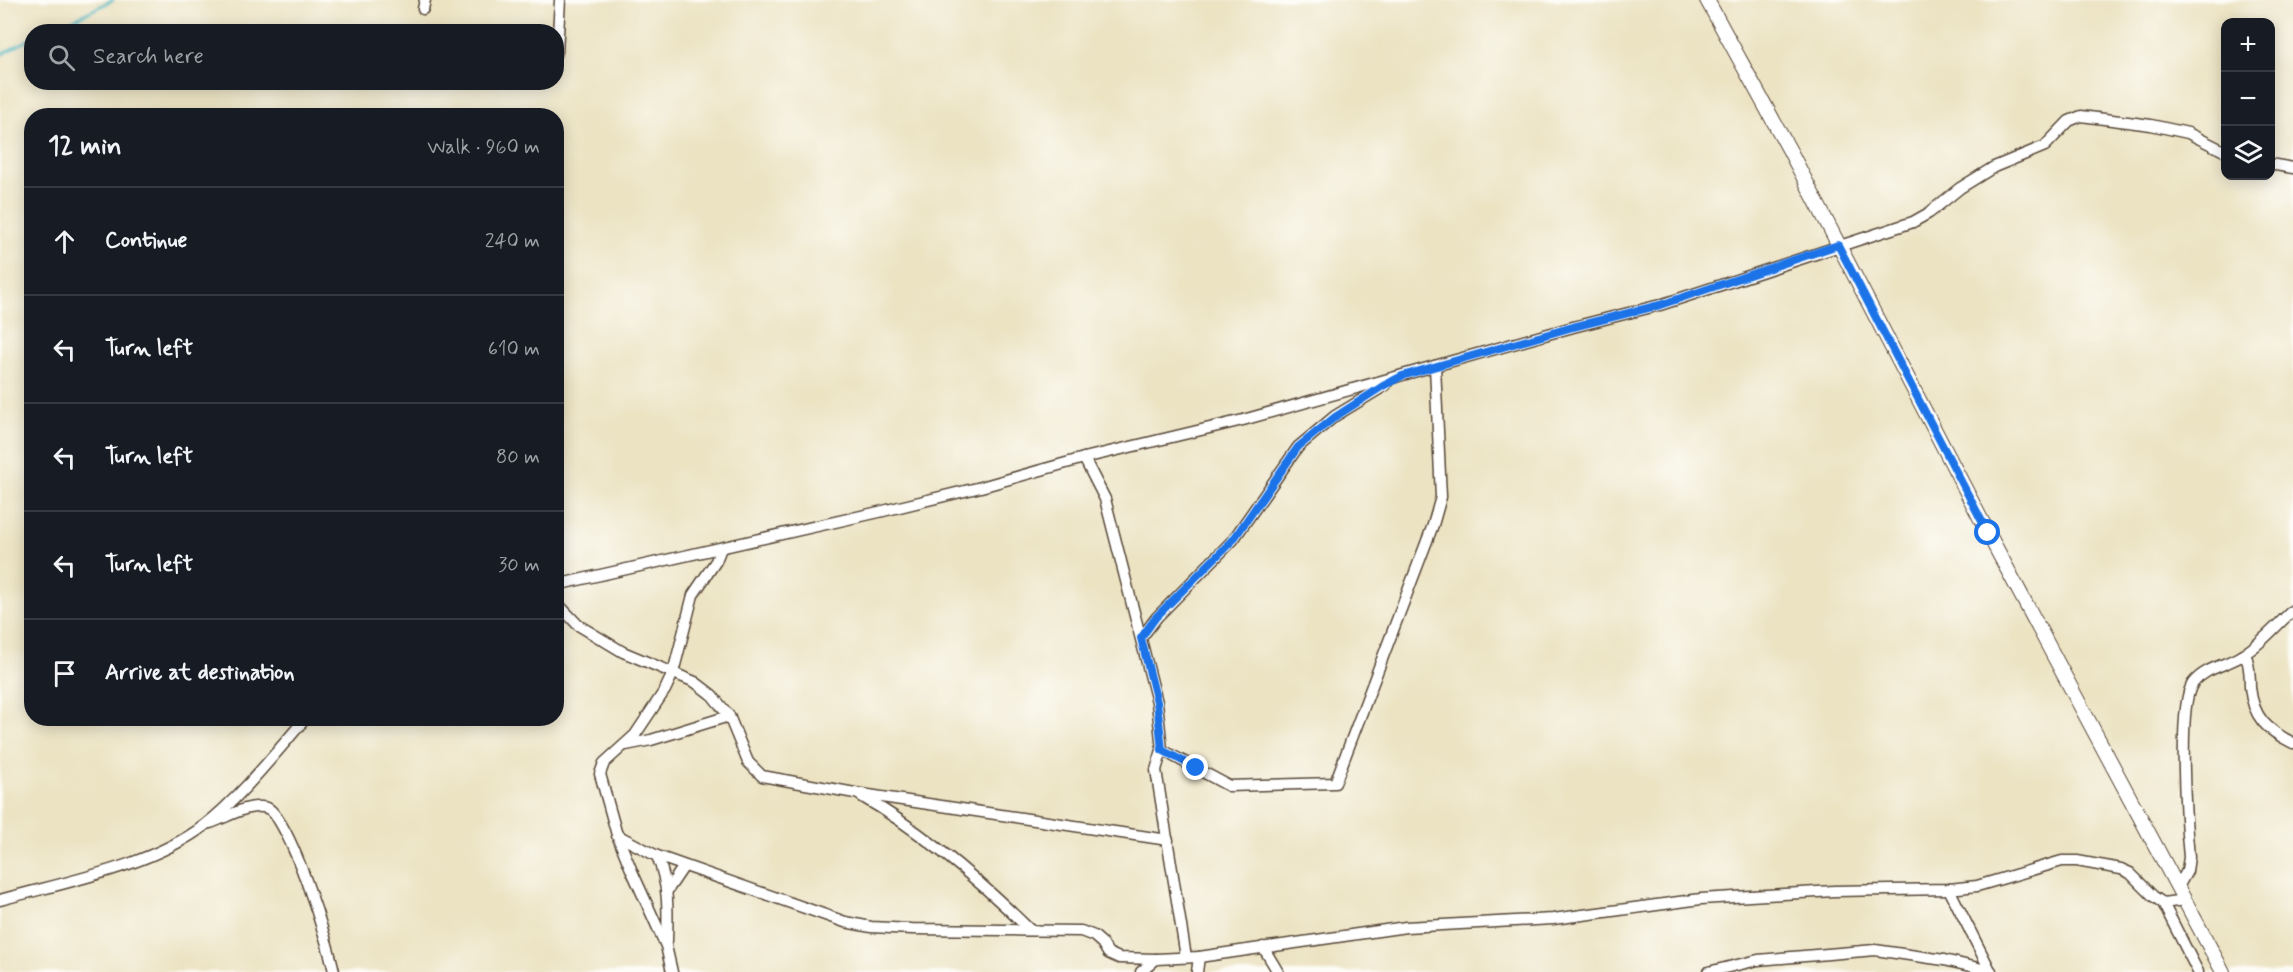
<!DOCTYPE html>
<html lang="en">
<head>
<meta charset="utf-8">
<style>
  body { margin:0; font-family:Mynerve,sans-serif; background:#20242c; color:#f1f3f6 }
  .controls { position:absolute; right:18px; top:18px; display:grid; overflow:hidden; border-radius:12px; box-shadow:0 3px 15px #0003 }
  .controls button { width:54px; height:54px; display:grid; place-items:center; padding:0; border:0; border-bottom:2px solid #363941; background:#171b24; color:#f1f3f6; font:30px sans-serif }
  .stop { position:absolute; width:18px; height:18px; margin:-14px; border:4px solid #1a73e8; border-radius:50%; background:#fff }
  .stop.end { background:#1a73e8; border-color:#fff; box-shadow:0 2px 6px #0008 }
  .list { margin:0; padding:0; list-style:none }
  h2 { display:flex; justify-content:space-between; align-items:center; height:78px; margin:0; padding:0 24px; font-size:26px }
  h2 small { font-size:20px; font-weight:400; color:#9ea1a6 }
  .list li { display:grid; grid-template-columns:39px 1fr auto; gap:18px; align-items:center; box-sizing:border-box; height:108px; padding:0 24px; border-top:2px solid #363941 }
  .list b { display:block; font-size:22px; white-space:nowrap }
  .list em { font-size:20px; font-style:normal; color:#9ea1a6 }
  .icon { flex:none; width:33px; height:33px; fill:none; stroke:currentColor; stroke-width:2; stroke-linecap:round; stroke-linejoin:round }
  .map { position:relative; flex:none; width:2293px; height:972px; overflow:hidden }
  .search { position:absolute; background:#171b24; box-shadow:0 3px 15px #0003; left:24px; top:24px; width:540px; height:66px; display:flex; align-items:center; gap:15px; box-sizing:border-box; padding:0 21px; border-radius:24px; color:#9ea1a6; font-size:22px }
  .panel { position:absolute; background:#171b24; box-shadow:0 3px 15px #0003; left:24px; top:108px; width:540px; height:618px; border-radius:24px }
  .map>svg:first-child { display:block }
  .lines { fill:none; stroke-linecap:round; stroke-linejoin:round }
  .stream { stroke:#47b6c2; stroke-width:3 }
  .minor-casing { stroke:#564637; stroke-width:13 }
  .tertiary-casing { stroke:#564637; stroke-width:16 }
  .minor { stroke:#fff; stroke-width:10 }
  .tertiary { stroke:#fff; stroke-width:14 }
  .route { stroke:#1a73e8; stroke-width:8 }
</style>
</head>
<body>
<div class="map">
<svg width="2293" height="972" viewBox="0 0 2293 972">
  <rect width="100%" height="100%" fill="#fdfcf7"/>
  <filter id="ink" filterUnits="userSpaceOnUse"><feTurbulence type="fractalNoise" baseFrequency=".0167" numOctaves="2"/><feDisplacementMap in="SourceGraphic" scale="12" xChannelSelector="R" yChannelSelector="G"/><feConvolveMatrix kernelMatrix="1 2 1 2 8 2 1 2 1" color-interpolation-filters="sRGB"/></filter>
  <filter id="wash" filterUnits="userSpaceOnUse"><feTurbulence type="fractalNoise" baseFrequency=".008" numOctaves="4" result="noise"/><feDisplacementMap in="SourceGraphic" scale="24" xChannelSelector="R" yChannelSelector="G"/><feGaussianBlur stdDeviation="1.35" result="paint"/><feColorMatrix in="noise" values="0 0 0 0 0 0 0 0 0 0 0 0 0 0 0 0 0 1.4 0 .05"/><feComposite in="paint" operator="in"/></filter>
  <g filter="url(#wash)">
    <rect width="100%" height="100%" fill="#ece3c3"/>
    <g class="lines">
      <!-- stream -->
      <g class="stream">
        <path d="M 48,32 L 113,0"/>
        <path d="M 0,55 L 32,38"/>
      </g>
    </g>
  </g>
  <g filter="url(#ink)">
    <g class="lines">
      <defs>
        <g id="minor">
          <path d="M 423,9 L 425,0"/>
          <path d="M 557,52 L 560,0"/>
          <path d="M 2270,164 L 2293,168"/>
          <path d="M 1084,458 L 1105,499 L 1157,702 L 1162,750 L 1156,770 L 1186,957"/>
          <path d="M 556,585 L 879,512 L 981,487 L 1084,458 L 1243,420 L 1573,327 L 1660,305 L 1913,222 L 1929,213 L 1960,188 L 1994,167 L 2045,146 L 2069,121 L 2081,116 L 2151,125 L 2188,133 L 2226,152"/>
          <path d="M 556,602 L 578,625 L 623,652 L 695,682 L 712,695 L 729,716 L 748,762 L 762,776 L 855,793 L 1168,840"/>
          <path d="M 1141,638 L 1157,617 L 1233,540 L 1298,447 L 1335,416 L 1386,385"/>
          <path d="M 2241,656 L 2247,659 C 2250,669 2250,677 2250,687 C 2253,718 2267,730 2293,743"/>
          <path d="M 626,745 L 651,740 L 729,716"/>
          <path d="M 1162,750 L 1229,786 L 1335,783 L 1433,525 L 1441,497 L 1435,366"/>
          <path d="M 861,796 C 922,831 980,881 1030,930"/>
          <path d="M 210,823 C 226,818 250,802 267,808 C 289,816 329,945 334,972"/>
          <path d="M 617,835 L 657,856 L 845,922 L 871,927 L 912,929 L 1081,931 L 1094,936 L 1102,943 L 1108,953 L 1119,958 L 1156,959 L 1199,957 L 1406,927 L 1553,919 L 1701,899 L 1834,891 L 1949,889 L 1977,886 L 2062,861 L 2077,861 L 2121,869 L 2130,873 L 2153,896 L 2163,903 L 2185,900"/>
          <path d="M 657,856 C 669,884 668,912 667,941"/>
          <path d="M 2178,887 L 2187,871 L 2189,857 C 2186,826 2177,704 2193,683 C 2206,667 2225,666 2241,656 C 2260,645 2277,625 2293,610"/>
          <path d="M 1949,889 L 1991,972"/>
          <path d="M 667,891 L 684,866"/>
          <path d="M 0,900 C 65,882 152,866 205,825 C 240,798 276,752 306,718"/>
          <path d="M 2163,903 L 2198,972"/>
          <path d="M 1263,947 L 1278,972"/>
          <path d="M 672,972 L 666,946 L 631,869 L 617,835 L 600,774 L 604,763 L 635,735 L 665,690 L 673,673 L 693,595 L 716,561 L 721,548"/>
          <path d="M 1141,972 L 1156,959"/>
          <path d="M 1197,972 L 1199,957"/>
          <path d="M 1708,972 L 1758,960 L 1875,950 L 1944,960 L 1991,971"/>
        </g>
        <path id="tertiary" d="M 1707,0 L 1791,153 L 1988,533 L 2223,972"/>
      </defs>
      <!-- minor casing -->
      <use href="#minor" class="minor-casing"/>
      <!-- tertiary casing -->
      <use href="#tertiary" class="tertiary-casing"/>
      <!-- minor -->
      <use href="#minor" class="minor"/>
      <!-- tertiary -->
      <use href="#tertiary" class="tertiary"/>
    </g>
  </g>
  <g class="lines" filter="url(#ink)">
    <!-- route -->
    <path class="route" d="M 1196,768 L 1162,750 L 1157,702 L 1141,638 L 1156,617 L 1233,540 L 1298,447 L 1335,417 L 1383,386 L 1402,376 L 1573,327 L 1660,305 L 1838,245 L 1988,533"/>
  </g>
</svg>
<div class="controls">
<button>+</button>
<button>−</button>
<button><svg class="icon" aria-label="layers" viewBox="0 0 24 24"><path d="M12 4l9 5-9 5-9-5zM3 14l9 5 9-5"/></svg></button>
</div>
<div class="stop" style="left:1988px;top:533px"></div>
<div class="stop end" style="left:1196px;top:768px"></div>
<div class="search"><svg class="icon" aria-label="search" viewBox="0 0 24 24"><circle cx="10" cy="10" r="6"/><path d="M15 15l6 6"/></svg>Search here</div>
<section class="panel">
<h2>12 min<small>Walk · 960 m</small></h2>
<ul class="list">
<li><svg class="icon" aria-label="ahead" viewBox="0 0 24 24"><path d="M12 20V5M6 11l6-6 6 6"/></svg><div><b>Continue</b></div><em>240 m</em></li>
<li><svg class="icon" aria-label="left" viewBox="0 0 24 24"><path d="M17 20v-9H6M10 6l-5 5 5 5"/></svg><div><b>Turn left</b></div><em>610 m</em></li>
<li><svg class="icon" aria-label="left" viewBox="0 0 24 24"><path d="M17 20v-9H6M10 6l-5 5 5 5"/></svg><div><b>Turn left</b></div><em>80 m</em></li>
<li><svg class="icon" aria-label="left" viewBox="0 0 24 24"><path d="M17 20v-9H6M10 6l-5 5 5 5"/></svg><div><b>Turn left</b></div><em>30 m</em></li>
<li><svg class="icon" aria-label="arrive" viewBox="0 0 24 24"><path d="M6 21V4h12l-3 4 3 4H6"/></svg><div><b>Arrive at destination</b></div></li>
</ul>
</section>
</div>
</body>
</html>
